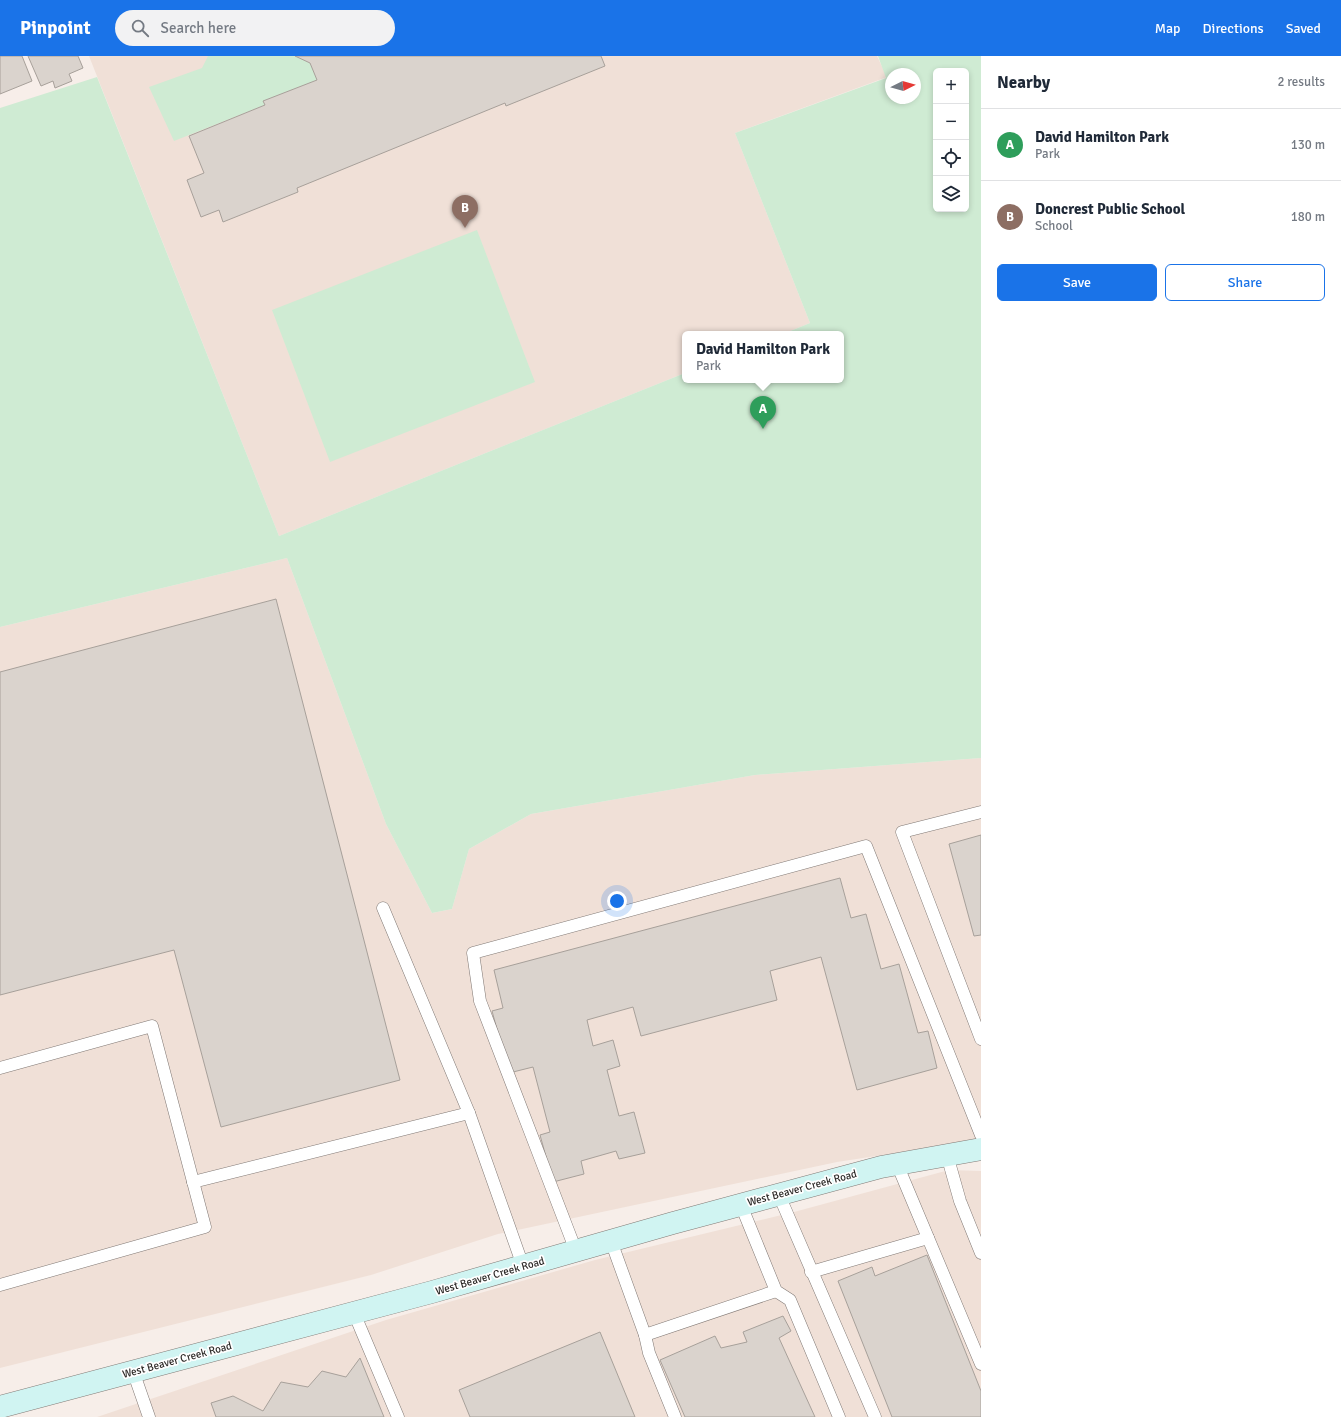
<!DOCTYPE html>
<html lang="en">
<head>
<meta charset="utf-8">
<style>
  body { margin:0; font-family:Signika,sans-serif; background:#f2f2f3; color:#1f2937 }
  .controls { position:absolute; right:12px; top:12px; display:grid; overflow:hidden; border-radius:6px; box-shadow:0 2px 6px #0003 }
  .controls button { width:36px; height:36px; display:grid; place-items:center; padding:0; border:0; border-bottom:1px solid #e0e1e3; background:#fff; color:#1f2937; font:20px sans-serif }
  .compass { position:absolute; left:885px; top:12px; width:36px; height:36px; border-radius:50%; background:#fff; box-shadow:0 2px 6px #0003; rotate:85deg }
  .you { position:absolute; left:617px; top:845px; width:14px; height:14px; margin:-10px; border:3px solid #fff; border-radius:50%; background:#1a73e8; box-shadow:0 0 0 6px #1a73e833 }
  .badge { display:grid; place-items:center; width:26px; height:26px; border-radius:50%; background:#1a73e8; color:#fff; font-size:13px; font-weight:700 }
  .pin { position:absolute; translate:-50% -33px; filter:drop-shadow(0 1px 2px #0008) }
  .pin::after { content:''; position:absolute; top:21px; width:14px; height:12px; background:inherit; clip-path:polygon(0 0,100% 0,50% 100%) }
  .popup { position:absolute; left:682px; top:275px; width:162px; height:52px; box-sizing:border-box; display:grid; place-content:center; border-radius:6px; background:#fff; filter:drop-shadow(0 1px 3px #0005); font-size:13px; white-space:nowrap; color:#747a83 }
  .popup b { font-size:15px; color:#1f2937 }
  .popup::after { content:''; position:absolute; left:50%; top:100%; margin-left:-8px; border:8px solid transparent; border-top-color:#fff }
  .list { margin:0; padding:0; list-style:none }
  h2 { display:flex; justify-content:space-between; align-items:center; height:52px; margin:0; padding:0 16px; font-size:17px }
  h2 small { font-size:13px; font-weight:400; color:#747a83 }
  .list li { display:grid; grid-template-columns:26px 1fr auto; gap:12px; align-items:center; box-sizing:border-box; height:72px; padding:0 16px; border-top:1px solid #e0e1e3 }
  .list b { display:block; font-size:15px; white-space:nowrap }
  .list p { margin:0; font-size:13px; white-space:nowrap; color:#747a83 }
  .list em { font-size:13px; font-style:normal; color:#747a83 }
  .actions { display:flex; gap:8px; padding:12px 16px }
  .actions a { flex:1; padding:9px 0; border:1px solid #1a73e8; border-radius:6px; text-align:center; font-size:14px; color:#1a73e8 }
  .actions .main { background:#1a73e8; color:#fff }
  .icon { flex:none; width:22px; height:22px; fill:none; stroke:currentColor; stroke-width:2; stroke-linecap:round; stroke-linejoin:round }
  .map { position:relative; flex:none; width:981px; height:1361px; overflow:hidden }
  header { display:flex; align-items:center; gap:24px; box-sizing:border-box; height:56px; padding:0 20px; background:#1a73e8; color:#fff }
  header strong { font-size:19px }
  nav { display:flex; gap:22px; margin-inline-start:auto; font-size:14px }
  .search { width:280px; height:36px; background:#f2f2f3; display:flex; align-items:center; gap:10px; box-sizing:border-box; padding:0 14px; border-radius:22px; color:#747a83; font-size:15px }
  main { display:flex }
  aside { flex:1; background:#fff }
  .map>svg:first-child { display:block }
  .built { fill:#f0e0d7 }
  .green { fill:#cfebd3; fill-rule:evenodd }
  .building { fill:#dad3cd; stroke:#a7a09a }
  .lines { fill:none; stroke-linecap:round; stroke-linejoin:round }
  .lane-casing { stroke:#817975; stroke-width:13 }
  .secondary-casing { stroke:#817975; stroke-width:23 }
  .lane { stroke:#fff; stroke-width:12 }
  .secondary { stroke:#d0f4f2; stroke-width:22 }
  .labels { text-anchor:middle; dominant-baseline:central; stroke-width:3.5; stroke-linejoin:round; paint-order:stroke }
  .street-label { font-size:11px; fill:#2d2a28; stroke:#fff }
</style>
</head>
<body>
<header>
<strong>Pinpoint</strong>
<div class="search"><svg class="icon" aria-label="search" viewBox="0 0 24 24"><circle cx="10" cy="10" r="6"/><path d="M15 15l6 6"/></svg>Search here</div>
<nav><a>Map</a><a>Directions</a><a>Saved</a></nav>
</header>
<main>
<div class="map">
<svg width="981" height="1361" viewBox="0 0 981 1361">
  <rect width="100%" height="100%" fill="#f7eee9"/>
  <!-- built -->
  <g class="built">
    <path d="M 89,0 L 877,0 L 887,21 L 735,77 L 810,267 L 783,278 L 685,278 L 685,317 L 279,480 Z"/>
    <path d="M 287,502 L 386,768 L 432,857 L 452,853 L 469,793 L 531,758 L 755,719 L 981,702 L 981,1084 L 837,1106 L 498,1178 L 371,1219 L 0,1312 L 0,571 Z"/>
    <path d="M 949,1114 L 981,1115 L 981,1361 L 97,1361 L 386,1264 L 595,1204 L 794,1156 Z"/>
  </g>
  <!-- green -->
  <g class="green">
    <path d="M 208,0 L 295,0 L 310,7 L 317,24 L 263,45 L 265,49 L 174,85 L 149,31 L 202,12 Z"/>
    <path d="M 878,0 L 981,0 L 981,702 L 755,719 L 531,758 L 469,793 L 452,853 L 432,857 L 386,768 L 287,502 L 0,571 L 0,52 L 97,21 L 279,480 L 685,317 L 685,324 L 841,324 L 841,278 L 783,278 L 810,267 L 735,77 L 886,22 ZM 936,15 L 966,15 L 966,153 L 936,153 ZM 891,18 L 915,18 L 915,42 L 891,42 Z"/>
    <path d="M 477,174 L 535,326 L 330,406 L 272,254 Z"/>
  </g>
  <!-- building -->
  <g class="building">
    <path d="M 0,0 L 22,0 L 32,25 L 0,38 Z"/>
    <path d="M 28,0 L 78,0 L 83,12 L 69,18 L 72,25 L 55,32 L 53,25 L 41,30 Z"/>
    <path d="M 295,0 L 601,0 L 605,10 L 506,50 L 505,47 L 297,132 L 298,136 L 223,166 L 219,154 L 201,161 L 187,124 L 204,117 L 189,80 L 265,49 L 263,45 L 317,24 L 310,7 Z"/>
    <path d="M 276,543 L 400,1024 L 221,1071 L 174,894 L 0,939 L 0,616 Z"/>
    <path d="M 981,779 L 981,879 L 974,880 L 949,788 Z"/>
    <path d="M 840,822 L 851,862 L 866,858 L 881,913 L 899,908 L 918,977 L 928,975 L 937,1012 L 857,1034 L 821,901 L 770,915 L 777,944 L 641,980 L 633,951 L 587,964 L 593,990 L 613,984 L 620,1010 L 607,1014 L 619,1060 L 634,1056 L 645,1097 L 619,1103 L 616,1095 L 581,1105 L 584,1118 L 553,1126 L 540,1079 L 550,1076 L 533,1011 L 509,1017 L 492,955 L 503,952 L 494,914 Z"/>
    <path d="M 927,1199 L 981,1335 L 981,1361 L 892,1361 L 838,1225 L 872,1211 L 875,1220 Z"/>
    <path d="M 783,1260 L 791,1275 L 779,1282 L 815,1361 L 685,1361 L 660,1304 L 715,1280 L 721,1292 L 747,1286 L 743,1276 Z"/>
    <path d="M 600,1276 L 635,1361 L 470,1361 L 459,1334 Z"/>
    <path d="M 360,1302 L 384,1361 L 216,1361 L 211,1347 L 233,1340 L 263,1355 L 281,1326 L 308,1331 L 322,1315 L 346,1321 Z"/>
  </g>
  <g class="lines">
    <defs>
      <g id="lane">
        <path d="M 981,756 L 902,776 L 981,983"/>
        <path d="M 383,852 L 469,1057 L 523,1210"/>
        <path d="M 0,1012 L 152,970 L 205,1171 L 0,1229"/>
        <path d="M 947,1099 L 960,1145 L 981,1197"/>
        <path d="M 897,1108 L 981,1308"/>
        <path d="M 193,1126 L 469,1057"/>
        <path d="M 779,1139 L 875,1361"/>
        <path d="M 741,1149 L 776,1235 L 790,1244 L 839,1361"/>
        <path d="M 611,1185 L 645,1279 L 649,1297 L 675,1361"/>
        <path d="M 576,1195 L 480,945 L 473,897 L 866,790 L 981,1079"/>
        <path d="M 811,1216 L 928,1182"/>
        <path d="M 354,1257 L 398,1361"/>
        <path d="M 645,1279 L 776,1235"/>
        <path d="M 133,1315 L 149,1361"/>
      </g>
      <path id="secondary" d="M 0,1351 L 432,1236 L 673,1167 L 881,1111 L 981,1093"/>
    </defs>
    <!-- lane casing -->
    <use href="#lane" class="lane-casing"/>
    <!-- secondary casing -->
    <use href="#secondary" class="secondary-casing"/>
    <!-- lane -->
    <use href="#lane" class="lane"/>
    <!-- secondary -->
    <use href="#secondary" class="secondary"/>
  </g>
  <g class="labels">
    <!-- street labels -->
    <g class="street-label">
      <text transform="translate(802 1132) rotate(-15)">West Beaver Creek Road</text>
      <text transform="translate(490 1220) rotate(-16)">West Beaver Creek Road</text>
      <text transform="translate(177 1304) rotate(-15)">West Beaver Creek Road</text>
    </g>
  </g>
</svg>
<div class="controls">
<button>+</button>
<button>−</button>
<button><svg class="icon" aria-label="locate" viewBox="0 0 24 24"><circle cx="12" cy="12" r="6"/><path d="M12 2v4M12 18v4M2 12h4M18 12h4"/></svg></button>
<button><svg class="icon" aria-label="layers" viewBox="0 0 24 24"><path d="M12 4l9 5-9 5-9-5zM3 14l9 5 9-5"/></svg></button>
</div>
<svg class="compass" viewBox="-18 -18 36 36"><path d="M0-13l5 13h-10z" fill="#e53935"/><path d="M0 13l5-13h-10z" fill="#747a83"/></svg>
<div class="you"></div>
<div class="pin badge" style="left:763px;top:373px;background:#2e9e5b">A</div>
<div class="popup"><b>David Hamilton Park</b>Park</div>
<div class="pin badge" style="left:465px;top:172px;background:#8d6e63">B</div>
</div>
<aside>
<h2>Nearby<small>2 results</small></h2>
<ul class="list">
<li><span class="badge" style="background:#2e9e5b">A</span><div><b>David Hamilton Park</b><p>Park</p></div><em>130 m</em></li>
<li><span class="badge" style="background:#8d6e63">B</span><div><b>Doncrest Public School</b><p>School</p></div><em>180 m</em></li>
</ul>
<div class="actions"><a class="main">Save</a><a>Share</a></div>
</aside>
</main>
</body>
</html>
